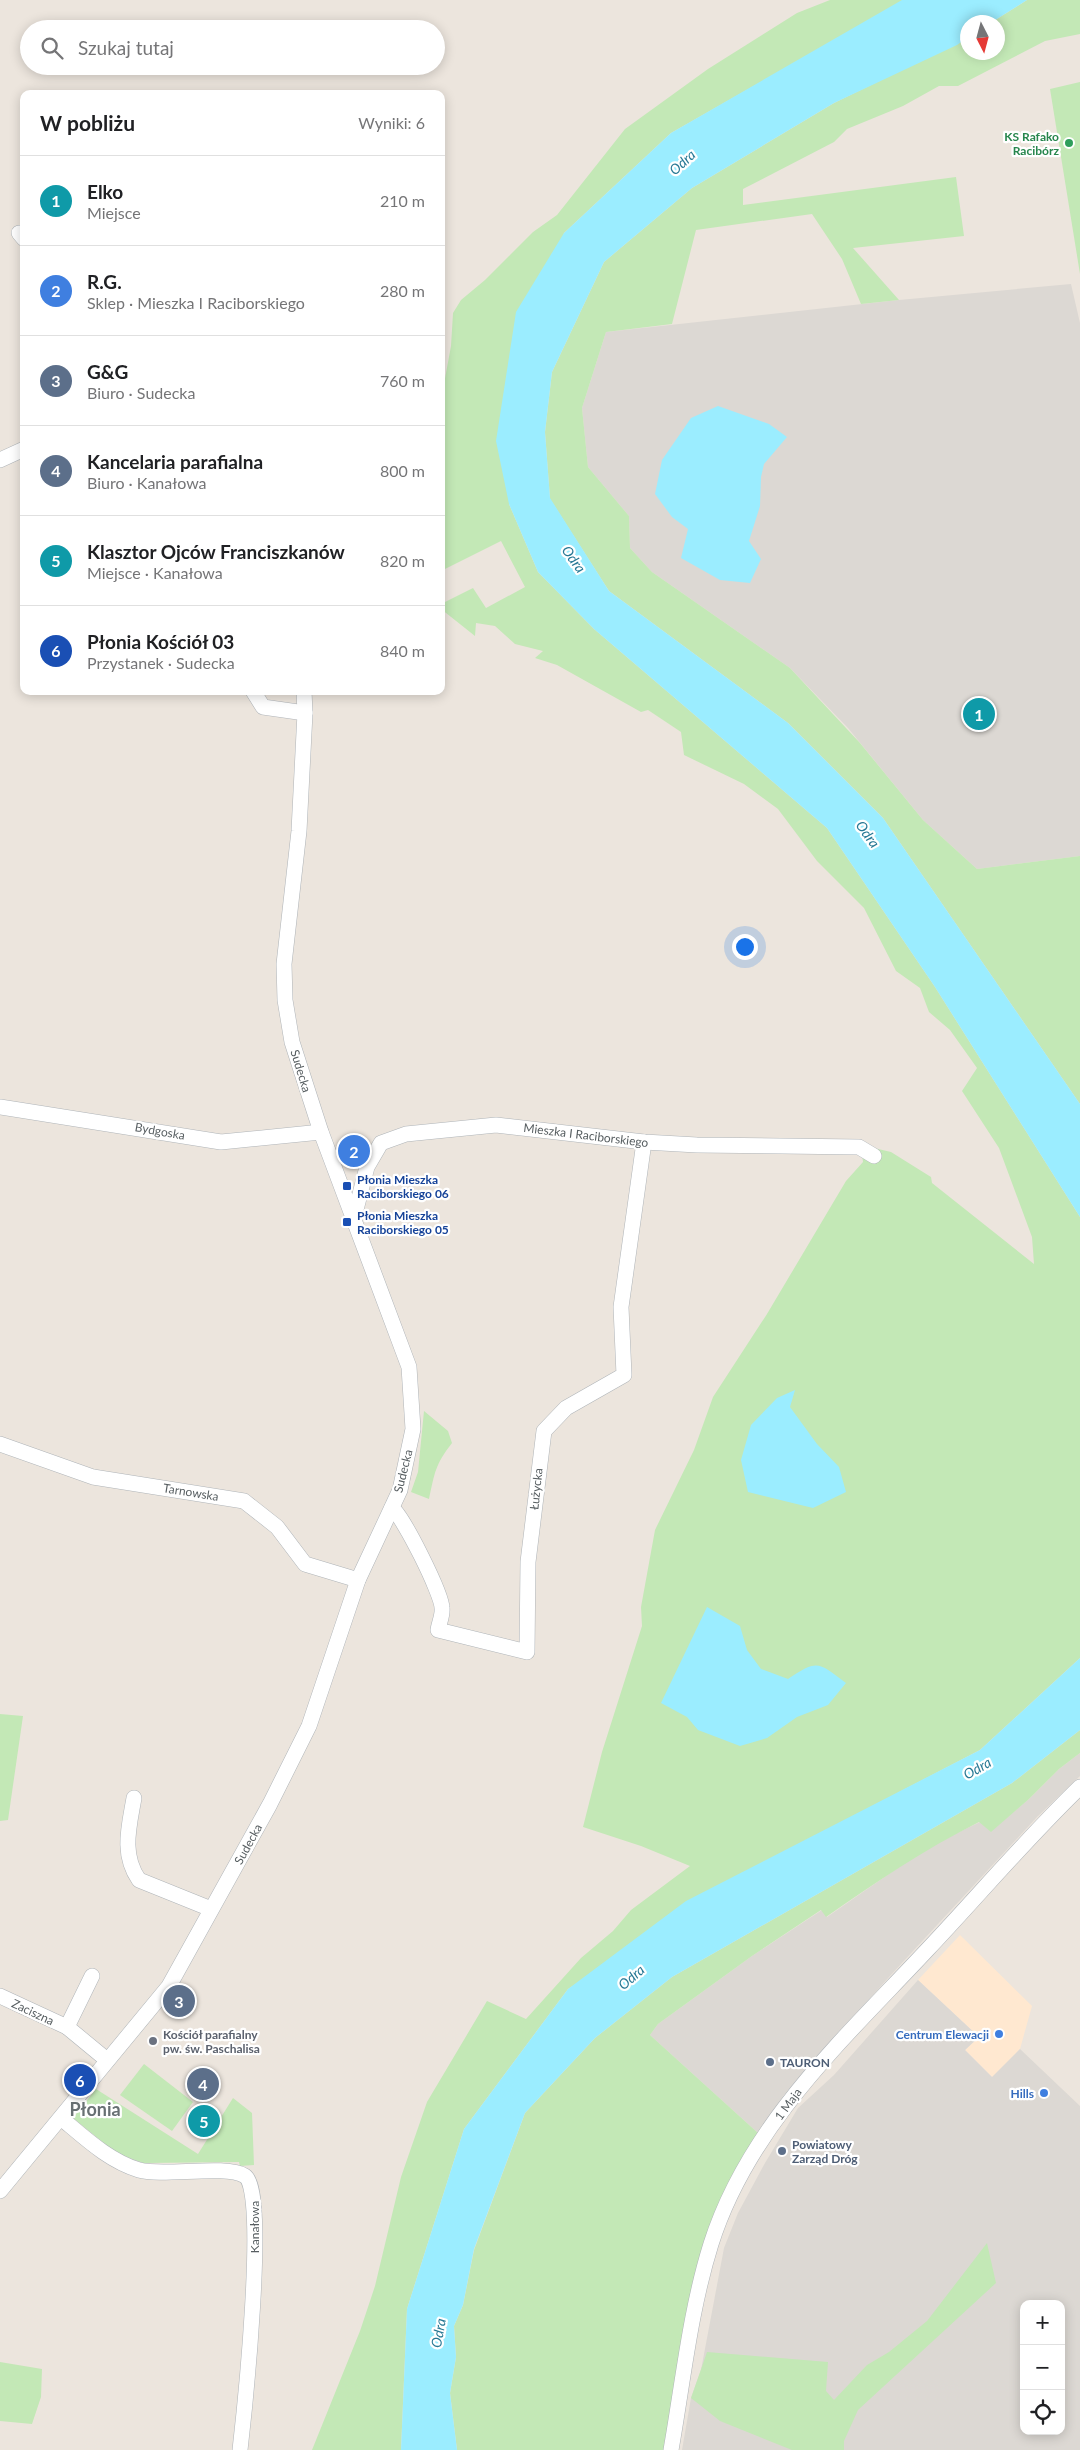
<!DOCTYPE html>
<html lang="pl">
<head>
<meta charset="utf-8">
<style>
  body { margin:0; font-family:Lato,sans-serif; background:#f6f6f6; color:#202124 }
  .controls { position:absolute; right:15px; bottom:15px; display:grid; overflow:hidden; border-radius:10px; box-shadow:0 2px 12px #0003 }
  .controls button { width:45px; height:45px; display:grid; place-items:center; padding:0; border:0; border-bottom:1px solid #e0e0e0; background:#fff; color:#202124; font:25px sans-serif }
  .compass { position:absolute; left:960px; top:15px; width:45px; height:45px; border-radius:50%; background:#fff; box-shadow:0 2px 12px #0003; rotate:174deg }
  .you { position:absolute; left:744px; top:946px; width:18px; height:18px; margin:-12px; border:4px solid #fff; border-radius:50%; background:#1a73e8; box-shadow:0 0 0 8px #1a73e833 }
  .badge { display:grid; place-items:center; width:32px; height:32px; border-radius:50%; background:#fb153e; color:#fff; font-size:16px; font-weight:700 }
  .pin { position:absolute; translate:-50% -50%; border:2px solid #fff; box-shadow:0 1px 5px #0006 }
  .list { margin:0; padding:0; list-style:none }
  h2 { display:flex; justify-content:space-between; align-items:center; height:65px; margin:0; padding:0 20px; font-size:21px }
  h2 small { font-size:16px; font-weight:400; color:#757577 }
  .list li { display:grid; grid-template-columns:32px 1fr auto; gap:15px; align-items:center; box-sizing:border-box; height:90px; padding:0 20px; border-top:1px solid #e0e0e0 }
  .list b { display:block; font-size:19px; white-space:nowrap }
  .list p { margin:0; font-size:16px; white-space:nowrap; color:#757577 }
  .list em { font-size:16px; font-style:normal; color:#757577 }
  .icon { flex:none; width:28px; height:28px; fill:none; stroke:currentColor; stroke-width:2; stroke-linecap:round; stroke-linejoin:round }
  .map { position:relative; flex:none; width:1080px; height:2450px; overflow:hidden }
  .search { position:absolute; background:#fff; box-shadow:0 2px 12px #0003; left:20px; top:20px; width:425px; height:55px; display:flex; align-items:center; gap:12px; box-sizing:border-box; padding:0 18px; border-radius:28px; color:#757577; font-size:19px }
  .panel { position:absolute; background:#fff; box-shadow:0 2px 12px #0003; left:20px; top:90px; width:425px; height:605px; border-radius:10px }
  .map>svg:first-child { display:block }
  .commercial { fill:#ffe8d0 }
  .industrial { fill:#dcd8d3; fill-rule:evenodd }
  .green { fill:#c3e8b6 }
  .water { fill:#9bedff }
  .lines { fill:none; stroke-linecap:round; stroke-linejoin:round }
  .minor-casing { stroke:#afb4b8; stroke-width:16 }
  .minor { stroke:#fff; stroke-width:15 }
  .leisure-dot { fill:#2e9e5b; stroke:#fff; stroke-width:2 }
  .transit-dot { fill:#1a4fb4; stroke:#fff; stroke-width:2 }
  .shop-dot { fill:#3f7fe0; stroke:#fff; stroke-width:2 }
  .worship-dot { fill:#6b7280; stroke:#fff; stroke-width:2 }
  .service-dot { fill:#5c6f8a; stroke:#fff; stroke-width:2 }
  .labels { text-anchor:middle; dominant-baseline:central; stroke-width:4.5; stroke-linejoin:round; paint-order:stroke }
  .leisure-label { font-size:12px; font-weight:bold; fill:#27864d; stroke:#fff; text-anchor:end }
  .street-label { font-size:12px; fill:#575e61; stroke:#fff }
  .transit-label { font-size:12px; font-weight:bold; fill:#164399; stroke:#fff; text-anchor:start }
  .worship-label { font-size:12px; font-weight:bold; fill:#5b616d; stroke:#fff; text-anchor:start }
  .shop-label { font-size:12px; font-weight:bold; fill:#366cbe; stroke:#fff; text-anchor:end }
  .service-label { font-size:12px; font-weight:bold; fill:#4e5e75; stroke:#fff; text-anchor:start }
  .water-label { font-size:14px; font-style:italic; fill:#287995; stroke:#fff }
  .district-label { font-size:18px; font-weight:bold; fill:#687073; stroke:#fff }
</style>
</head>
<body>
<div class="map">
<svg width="1080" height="2450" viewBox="0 0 1080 2450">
  <rect width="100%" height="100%" fill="#ece5dd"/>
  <!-- commercial -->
  <path class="commercial" d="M 960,1935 L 1032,2006 L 1020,2049 L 993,2078 L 965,2050 L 979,2037 L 918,1980 Z"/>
  <!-- industrial -->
  <g class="industrial">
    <path d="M 1071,284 L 1080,323 L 1080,856 L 977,869 L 923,820 L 848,728 L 790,668 L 652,572 L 630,548 L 629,516 L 588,467 L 582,408 L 606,332 L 899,300 Z"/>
    <path d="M 1080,1753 L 1080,1776 L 1037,1817 L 889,1977 L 783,2096 L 758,2133 L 650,2035 L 658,2024 L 752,1956 L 822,1910 L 827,1917 L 909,1860 L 936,1843 L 980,1822 L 991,1831 L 1029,1799 L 1059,1769 Z"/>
    <path d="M 918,1980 L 979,2037 L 965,2050 L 992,2077 L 1020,2049 L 1080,2106 L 1080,2450 L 682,2450 L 691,2398 L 701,2370 L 724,2248 L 738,2213 L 765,2163 L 798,2108 L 834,2075 ZM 1024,2304 L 1061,2304 L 1061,2431 L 1024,2431 Z"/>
  </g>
  <!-- green -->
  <g class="green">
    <path d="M 830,0 L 906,0 L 671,133 L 564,233 L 509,504 L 538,572 L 594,629 L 827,828 L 935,987 L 1080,1217 L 1080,1658 L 980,1750 L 794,1847 L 568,1989 L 464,2129 L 407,2309 L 401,2450 L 312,2450 L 360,2331 L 375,2286 L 401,2177 L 427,2102 L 487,2001 L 526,2019 L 581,1958 L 613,1931 L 631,1910 L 690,1866 L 641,1846 L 583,1827 L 602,1752 L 642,1626 L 641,1607 L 655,1530 L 694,1450 L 713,1397 L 767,1314 L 846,1181 L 863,1162 L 861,1145 L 891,1152 L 931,1177 L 932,1183 L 1034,1264 L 1032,1237 L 999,1148 L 962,1091 L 977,1068 L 950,1030 L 929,1012 L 920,988 L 896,971 L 864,908 L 817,861 L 778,809 L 744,784 L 684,755 L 681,732 L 648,710 L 641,712 L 557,665 L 535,658 L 543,651 L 515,644 L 495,626 L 476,623 L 475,636 L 441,609 L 441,604 L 473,588 L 486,608 L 525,587 L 501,541 L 441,571 L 441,400 L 451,346 L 453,313 L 461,300 L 485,280 L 533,232 L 557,215 L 625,129 L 708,69 L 797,13 Z"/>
    <path d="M 1027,0 L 1080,0 L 1080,34 L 1045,41 L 958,86 L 939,86 L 903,106 L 847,129 L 834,142 L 743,189 L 743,205 L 956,177 L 964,236 L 853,248 L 899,300 L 861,304 L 842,259 L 812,214 L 696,230 L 672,324 L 606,332 L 582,408 L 588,467 L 629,516 L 630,548 L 652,572 L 790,668 L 860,743 L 923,820 L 977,869 L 1080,856 L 1080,1104 L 883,818 L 788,723 L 609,591 L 550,499 L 545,432 L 552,372 L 604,262 L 692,188 L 834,103 L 967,38 L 968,52 L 998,52 L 998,22 L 992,22 Z"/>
    <path d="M 1080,82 L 1080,274 L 1050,89 Z"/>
    <path d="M 424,1411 L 448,1431 L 452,1443 C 435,1465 435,1472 429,1499 L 411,1492 L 418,1472 Z"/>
    <path d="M 0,1714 L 23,1716 L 8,1820 L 0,1821 Z"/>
    <path d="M 1080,1730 L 1080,1753 L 1059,1769 L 1029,1799 L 991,1832 L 979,1822 C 925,1849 876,1882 826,1917 L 821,1910 L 752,1956 L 658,2024 L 650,2035 L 758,2133 L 705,2243 L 666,2450 L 457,2450 L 450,2393 L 456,2357 L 454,2326 L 463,2305 L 474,2250 L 525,2113 L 595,2038 L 672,1977 L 1012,1783 Z"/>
    <path d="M 144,2064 L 193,2102 L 172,2131 L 120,2095 Z"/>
    <path d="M 96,2089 L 198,2154 L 233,2098 L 252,2113 L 254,2165 L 240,2166 L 239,2162 L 143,2163 L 116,2153 L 73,2118 Z"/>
    <path d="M 987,2243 L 996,2283 L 858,2410 L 844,2441 L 844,2450 L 792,2450 L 720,2421 L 691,2398 L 707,2352 L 828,2362 L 826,2391 L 834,2400 L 867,2365 L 889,2352 L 927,2321 Z"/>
    <path d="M 0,2362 L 42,2369 L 41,2397 L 32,2424 L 0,2421 Z"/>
  </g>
  <!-- water -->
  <g class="water">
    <path d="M 902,0 L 1027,0 L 992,22 L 968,22 L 967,38 L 957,45 L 834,103 L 692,188 L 604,262 L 552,372 L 545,432 L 550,498 L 609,591 L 788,723 L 883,818 L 1080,1104 L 1080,1217 L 935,987 L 827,828 L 594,629 L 538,572 L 509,504 L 496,441 L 516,312 L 564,233 L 671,133 Z"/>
    <path d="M 718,406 L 769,424 L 787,437 L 764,464 L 761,477 L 760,506 L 749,541 L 761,559 L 750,583 L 720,580 L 681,558 L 688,529 L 672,517 L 655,494 L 662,460 L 691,418 Z"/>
    <path d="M 795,1390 L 790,1407 L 817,1444 L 839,1467 L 846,1492 L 813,1508 L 748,1492 L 741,1460 L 751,1425 L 777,1398 Z"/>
    <path d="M 707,1607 L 740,1626 L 747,1650 L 761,1669 L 788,1679 C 818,1659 818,1662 846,1683 L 828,1705 L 797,1717 L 767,1738 L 740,1746 L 698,1730 L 687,1717 L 661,1703 Z"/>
    <path d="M 1080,1658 L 1080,1730 L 1012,1783 L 672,1977 L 595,2038 L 525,2113 L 474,2249 L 463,2305 L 454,2326 L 456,2357 L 450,2393 L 457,2450 L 401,2450 L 407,2309 L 464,2129 L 568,1989 L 686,1901 L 980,1750 Z"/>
  </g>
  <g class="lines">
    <defs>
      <g id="minor">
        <path d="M 19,233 L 24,239"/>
        <path d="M 0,460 L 24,449"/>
        <path d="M 253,691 L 263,707 L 305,713"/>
        <path d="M 0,1107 L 221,1142 L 321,1132"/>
        <path d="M 353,1221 L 367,1167 L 381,1143 L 406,1134 L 496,1125 L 644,1142 L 697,1145 L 859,1147 L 874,1156"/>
        <path d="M 0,1444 L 93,1477 L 244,1501 L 277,1527 L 305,1564 L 358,1580"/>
        <path d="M 392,1508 C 403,1516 442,1594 442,1608 C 443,1615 439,1623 438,1630 L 527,1652 L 528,1562 L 544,1431 L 566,1408 L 624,1375 L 621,1307 L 644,1142"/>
        <path d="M 134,1798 C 129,1827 121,1854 139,1880 L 211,1909"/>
        <path d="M 0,1996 L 67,2027 L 107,2060"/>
        <path d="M 67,2027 L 92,1976"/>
        <path d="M 61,2118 C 85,2138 109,2161 139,2170 C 163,2177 226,2164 245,2176 C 268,2191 244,2415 240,2450"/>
        <path d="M 0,2191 L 169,1986 L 270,1804 L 309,1726 L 358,1580 L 400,1490 L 413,1429 L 409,1367 L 321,1132 L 292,1042 L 285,1000 L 284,964 L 299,831 L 305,713 L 304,691"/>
        <path d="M 671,2450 C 683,2382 690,2311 711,2244 C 749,2124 845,2038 928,1949 C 979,1895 1027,1838 1080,1787"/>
      </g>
    </defs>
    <!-- minor casing -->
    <use href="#minor" class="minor-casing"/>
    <!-- minor -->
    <use href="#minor" class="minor"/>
  </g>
  <!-- markers -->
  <circle class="leisure-dot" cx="1069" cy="143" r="5"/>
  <g class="transit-dot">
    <rect x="342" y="1181" width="10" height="10" rx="2.5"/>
    <rect x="342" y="1217" width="10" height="10" rx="2.5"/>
  </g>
  <g class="shop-dot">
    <circle cx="999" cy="2034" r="5"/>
    <circle cx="1044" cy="2093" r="5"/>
  </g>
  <circle class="worship-dot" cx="153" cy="2041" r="5"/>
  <g class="service-dot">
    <circle cx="770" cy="2062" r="5"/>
    <circle cx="782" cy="2151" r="5"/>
  </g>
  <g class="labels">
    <!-- leisure labels -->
    <g class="leisure-label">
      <text x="1059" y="136">KS Rafako<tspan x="1059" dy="14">Racibórz</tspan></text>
    </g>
    <!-- street labels -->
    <g class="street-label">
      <text transform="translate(301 1071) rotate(73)">Sudecka</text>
      <text transform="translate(160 1131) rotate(10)">Bydgoska</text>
      <text transform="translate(586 1135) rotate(7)">Mieszka I Raciborskiego</text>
      <text transform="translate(403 1471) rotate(-76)">Sudecka</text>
      <text transform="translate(536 1489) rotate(-84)">Łużycka</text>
      <text transform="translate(191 1492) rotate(9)">Tarnowska</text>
      <text transform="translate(248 1844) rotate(-61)">Sudecka</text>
      <text transform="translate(33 2012) rotate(25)">Zaciszna</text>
      <text transform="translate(788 2104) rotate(-54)">1 Maja</text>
      <text transform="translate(254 2227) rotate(-90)">Kanałowa</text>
    </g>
    <!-- transit labels -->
    <g class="transit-label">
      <text x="357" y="1179">Płonia Mieszka<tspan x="357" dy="14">Raciborskiego 06</tspan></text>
      <text x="357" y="1215">Płonia Mieszka<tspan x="357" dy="14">Raciborskiego 05</tspan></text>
    </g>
    <!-- worship labels -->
    <g class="worship-label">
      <text x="163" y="2034">Kościół parafialny<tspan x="163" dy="14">pw. św. Paschalisa</tspan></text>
    </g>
    <!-- shop labels -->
    <g class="shop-label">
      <text x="989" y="2034">Centrum Elewacji</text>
      <text x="1034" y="2093">Hills</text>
    </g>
    <!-- service labels -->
    <g class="service-label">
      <text x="780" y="2062">TAURON</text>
      <text x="792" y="2144">Powiatowy<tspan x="792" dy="14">Zarząd Dróg</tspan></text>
    </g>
    <!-- water labels -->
    <g class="water-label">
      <text transform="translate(682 162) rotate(-42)">Odra</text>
      <text transform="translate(574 559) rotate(54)">Odra</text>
      <text transform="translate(868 834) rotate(54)">Odra</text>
      <text transform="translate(977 1768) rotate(-30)">Odra</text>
      <text transform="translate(631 1977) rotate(-41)">Odra</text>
      <text transform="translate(438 2333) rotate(-80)">Odra</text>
    </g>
    <!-- district labels -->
    <g class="district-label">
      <text x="95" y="2109">Płonia</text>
    </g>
  </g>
</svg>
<div class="controls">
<button>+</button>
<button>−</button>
<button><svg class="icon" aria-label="locate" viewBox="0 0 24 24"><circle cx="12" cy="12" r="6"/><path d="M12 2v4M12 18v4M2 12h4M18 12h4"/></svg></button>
</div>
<svg class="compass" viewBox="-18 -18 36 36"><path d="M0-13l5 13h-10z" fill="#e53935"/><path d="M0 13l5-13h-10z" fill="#757577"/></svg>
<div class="you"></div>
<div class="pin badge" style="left:979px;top:714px;background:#0f9aa8">1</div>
<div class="pin badge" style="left:354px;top:1151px;background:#3f7fe0">2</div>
<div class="pin badge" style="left:179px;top:2001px;background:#5c6f8a">3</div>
<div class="pin badge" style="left:203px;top:2084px;background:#5c6f8a">4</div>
<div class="pin badge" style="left:204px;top:2121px;background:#0f9aa8">5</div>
<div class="pin badge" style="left:80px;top:2080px;background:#1a4fb4">6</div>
<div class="search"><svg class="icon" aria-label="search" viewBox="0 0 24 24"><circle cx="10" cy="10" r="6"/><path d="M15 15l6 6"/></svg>Szukaj tutaj</div>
<section class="panel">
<h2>W pobliżu<small>Wyniki: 6</small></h2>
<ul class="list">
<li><span class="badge" style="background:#0f9aa8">1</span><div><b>Elko</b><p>Miejsce</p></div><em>210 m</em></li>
<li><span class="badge" style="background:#3f7fe0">2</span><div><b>R.G.</b><p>Sklep · Mieszka I Raciborskiego</p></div><em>280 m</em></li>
<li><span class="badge" style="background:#5c6f8a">3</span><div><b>G&amp;G</b><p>Biuro · Sudecka</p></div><em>760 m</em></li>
<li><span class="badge" style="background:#5c6f8a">4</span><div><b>Kancelaria parafialna</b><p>Biuro · Kanałowa</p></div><em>800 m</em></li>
<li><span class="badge" style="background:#0f9aa8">5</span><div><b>Klasztor Ojców Franciszkanów</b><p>Miejsce · Kanałowa</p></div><em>820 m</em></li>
<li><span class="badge" style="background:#1a4fb4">6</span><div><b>Płonia Kościół 03</b><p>Przystanek · Sudecka</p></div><em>840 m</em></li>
</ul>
</section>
</div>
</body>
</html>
